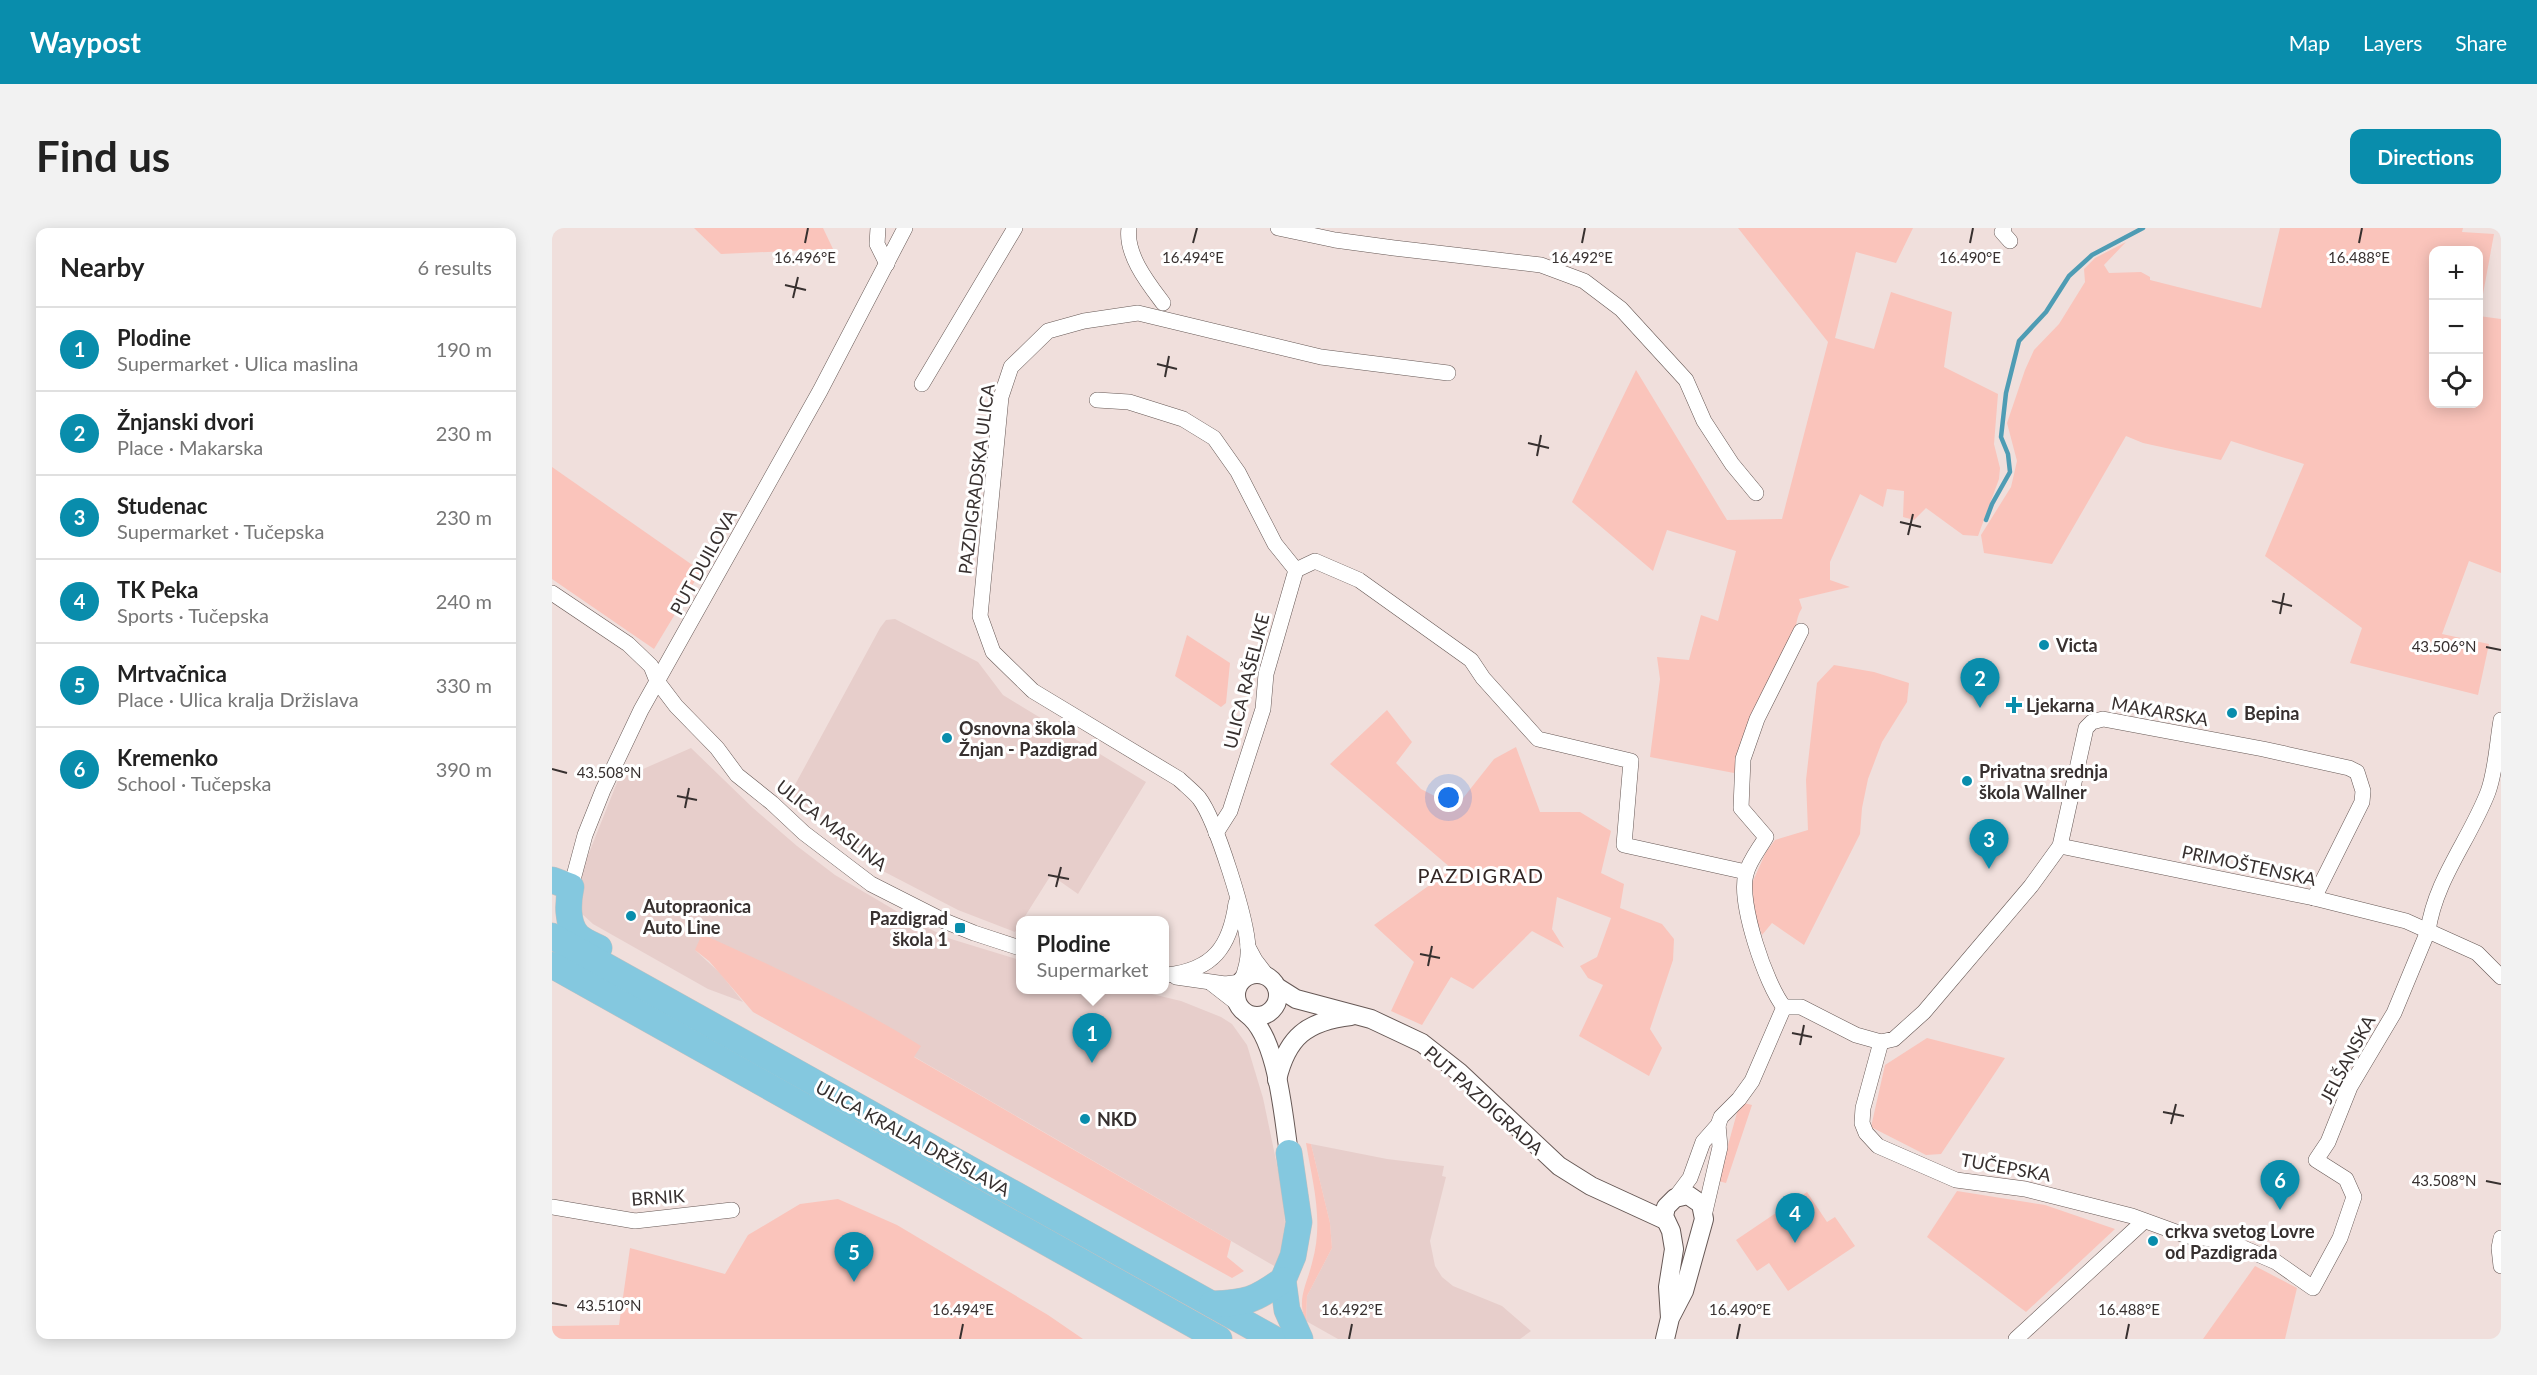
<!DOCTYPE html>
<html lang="en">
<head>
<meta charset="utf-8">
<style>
  body { margin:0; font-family:Lato,sans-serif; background:#f2f2f2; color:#222 }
  .controls { position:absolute; right:18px; top:18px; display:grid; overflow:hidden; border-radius:12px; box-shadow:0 3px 15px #0003 }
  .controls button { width:54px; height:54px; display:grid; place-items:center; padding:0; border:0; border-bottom:2px solid #e0e0e0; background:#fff; color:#222; font:30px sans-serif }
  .you { position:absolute; left:897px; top:570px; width:21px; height:21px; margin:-15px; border:4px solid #fff; border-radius:50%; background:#1a73e8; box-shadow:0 0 0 9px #1a73e833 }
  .badge { display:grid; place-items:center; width:39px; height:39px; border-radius:50%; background:#098dac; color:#fff; font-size:20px; font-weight:700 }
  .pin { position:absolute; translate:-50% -50px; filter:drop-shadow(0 2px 3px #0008) }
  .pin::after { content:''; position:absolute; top:32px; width:21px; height:18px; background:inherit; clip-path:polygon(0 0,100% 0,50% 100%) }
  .popup { position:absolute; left:464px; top:688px; width:153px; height:78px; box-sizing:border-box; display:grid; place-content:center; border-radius:12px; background:#fff; filter:drop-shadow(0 2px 4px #0005); font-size:20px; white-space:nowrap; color:#767676 }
  .popup b { font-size:22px; color:#222 }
  .popup::after { content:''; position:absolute; left:50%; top:100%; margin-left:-12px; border:12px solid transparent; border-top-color:#fff }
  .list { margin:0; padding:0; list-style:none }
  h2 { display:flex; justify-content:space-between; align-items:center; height:78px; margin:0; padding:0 24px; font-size:26px }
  h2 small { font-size:20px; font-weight:400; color:#767676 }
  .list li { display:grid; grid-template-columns:39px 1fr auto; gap:18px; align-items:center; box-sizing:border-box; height:84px; padding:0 24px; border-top:2px solid #e0e0e0 }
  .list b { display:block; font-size:22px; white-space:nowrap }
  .list p { margin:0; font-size:20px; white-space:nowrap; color:#767676 }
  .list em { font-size:20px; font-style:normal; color:#767676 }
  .icon { flex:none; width:33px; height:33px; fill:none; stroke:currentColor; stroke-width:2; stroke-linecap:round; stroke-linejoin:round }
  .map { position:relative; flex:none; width:1949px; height:1111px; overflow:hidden; border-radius:12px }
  header { display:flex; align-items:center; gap:36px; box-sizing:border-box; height:84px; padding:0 30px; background:#098dac; color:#fff }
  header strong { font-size:28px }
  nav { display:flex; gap:33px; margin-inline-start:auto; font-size:21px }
  .intro { display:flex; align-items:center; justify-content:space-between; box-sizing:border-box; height:144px; padding:0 36px }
  h1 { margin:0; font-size:42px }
  .button { padding:15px 27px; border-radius:12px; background:#098dac; color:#fff; font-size:21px; font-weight:700 }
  main { display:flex; gap:36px; padding:0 36px }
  aside { flex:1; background:#fff; border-radius:12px; box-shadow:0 3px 15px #0003 }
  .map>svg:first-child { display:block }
  .built { fill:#e7cecb }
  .green { fill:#fac4bb; fill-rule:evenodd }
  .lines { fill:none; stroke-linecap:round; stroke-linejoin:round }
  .stream { stroke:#4e9cb4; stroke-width:4.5 }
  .minor-casing { stroke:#665855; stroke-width:16 }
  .tertiary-casing { stroke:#665855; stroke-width:20 }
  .trunk-casing { stroke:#c3c1c1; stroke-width:27 }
  .minor { stroke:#fff; stroke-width:15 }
  .tertiary { stroke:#fff; stroke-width:18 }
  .trunk { stroke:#84c8df; stroke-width:26 }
  .ticks { fill:none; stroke:#37302f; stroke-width:2 }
  .poi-dot { fill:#098dac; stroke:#fff; stroke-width:2 }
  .labels { text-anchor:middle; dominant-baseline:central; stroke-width:6; stroke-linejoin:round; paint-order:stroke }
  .street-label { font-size:18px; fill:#37302f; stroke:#fff }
  .poi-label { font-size:18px; font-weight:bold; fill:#37302f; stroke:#fff; text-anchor:start }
  .neighbourhood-label { font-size:20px; letter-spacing:1.5px; fill:#322624; stroke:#fff }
  .ticks-label { font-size:15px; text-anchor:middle; fill:#37302f; stroke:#fff; stroke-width:6; stroke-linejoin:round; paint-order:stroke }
</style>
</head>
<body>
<header>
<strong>Waypost</strong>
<nav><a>Map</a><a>Layers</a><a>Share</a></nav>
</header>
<div class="intro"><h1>Find us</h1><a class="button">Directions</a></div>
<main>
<aside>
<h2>Nearby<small>6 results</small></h2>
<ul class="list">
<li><span class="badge">1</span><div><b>Plodine</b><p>Supermarket · Ulica maslina</p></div><em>190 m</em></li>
<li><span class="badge">2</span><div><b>Žnjanski dvori</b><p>Place · Makarska</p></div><em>230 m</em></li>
<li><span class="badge">3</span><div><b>Studenac</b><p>Supermarket · Tučepska</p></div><em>230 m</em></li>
<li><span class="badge">4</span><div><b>TK Peka</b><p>Sports · Tučepska</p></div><em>240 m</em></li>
<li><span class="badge">5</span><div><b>Mrtvačnica</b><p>Place · Ulica kralja Držislava</p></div><em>330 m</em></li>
<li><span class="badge">6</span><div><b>Kremenko</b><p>School · Tučepska</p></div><em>390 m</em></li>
</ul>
</aside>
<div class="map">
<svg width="1949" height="1111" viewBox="0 0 1949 1111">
  <rect width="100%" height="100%" fill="#f0dfdc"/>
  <!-- built -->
  <g class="built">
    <path d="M 343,391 L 426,434 L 451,467 L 594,554 L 526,666 L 499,647 L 463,704 L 406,682 L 327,641 L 282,610 L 287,602 L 238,566 L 328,400 L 334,392 Z"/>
    <path d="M 139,520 L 201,580 L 245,618 L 283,647 L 363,694 L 399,711 L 468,732 L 468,762 L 583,762 L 629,773 L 669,789 L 680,796 L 695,817 L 711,870 L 730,961 L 733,995 L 729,1022 L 724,1039 L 361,828 L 368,818 L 143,722 L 168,745 L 191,774 L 156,761 L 41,696 L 29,685 L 26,670 L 29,645 L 66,552 Z"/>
    <path d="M 759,916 L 835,931 L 892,938 L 890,948 L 894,949 L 878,1013 L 883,1038 L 890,1049 L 901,1058 L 950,1078 L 979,1103 L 968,1111 L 786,1111 L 754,1093 L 755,1068 L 780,1020 L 778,995 Z"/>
  </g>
  <!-- green -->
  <g class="green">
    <path d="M 142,0 L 271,0 L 281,21 L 169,26 Z"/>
    <path d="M 1186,0 L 1361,0 L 1344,35 L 1304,24 L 1283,110 L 1322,121 L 1339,64 L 1400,84 L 1392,139 L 1446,166 L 1442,216 L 1448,240 L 1447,251 L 1426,308 L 1411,307 L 1374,280 L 1362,292 L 1351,289 L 1352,263 L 1335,261 L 1331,279 L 1308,266 L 1278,334 L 1278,352 L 1298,359 L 1247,371 L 1250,380 C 1243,391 1245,400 1241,411 C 1222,458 1194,495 1182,545 L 1098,529 L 1108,451 L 1105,429 L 1137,432 L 1149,387 L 1166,393 L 1184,323 L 1115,302 L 1101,343 L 1020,274 L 1084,142 L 1175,292 L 1230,291 L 1276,114 Z"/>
    <path d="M 1728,0 L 1911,0 L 1910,4 L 1942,6 L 1927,88 L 1949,91 L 1949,345 L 1917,333 L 1890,406 L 1937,416 L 1926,467 L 1798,435 L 1810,400 L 1713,328 L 1752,236 L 1679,213 L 1669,232 L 1591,215 L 1574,208 L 1500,336 L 1432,325 L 1429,307 L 1459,259 L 1465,233 L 1455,195 L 1473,142 L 1482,122 L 1507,96 L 1533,54 L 1532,41 L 1543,30 L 1574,14 L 1552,37 L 1557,45 L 1589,44 L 1598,49 L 1598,52 L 1709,80 ZM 1882,22 L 1926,22 L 1926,176 L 1882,176 Z"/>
    <path d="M 0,239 L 149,343 L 102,421 L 0,351 Z"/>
    <path d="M 635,407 L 678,435 L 674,475 L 669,479 L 623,448 Z"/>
    <path d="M 1282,437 L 1322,444 L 1357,455 L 1355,474 L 1330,514 L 1316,551 L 1310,580 L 1308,606 L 1252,717 L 1220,695 L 1210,707 L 1200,680 L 1200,655 L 1214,624 L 1223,612 L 1256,602 L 1254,552 L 1265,455 Z"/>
    <path d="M 835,482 L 860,514 L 844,535 L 869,561 L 904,579 L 942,531 L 964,519 L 988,584 L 1028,584 L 1059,603 L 1049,645 L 1072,656 L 1068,680 L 1110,696 L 1122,711 L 1121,732 L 1098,801 L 1110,820 L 1097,848 L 1027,808 L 1051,757 L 1036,750 L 1028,738 L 1045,729 L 1059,690 L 1005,669 L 1000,701 L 1012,720 L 980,703 L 921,761 L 899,749 L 870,797 L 839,783 L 862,734 L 822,697 L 900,641 L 778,536 Z"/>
    <path d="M 150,706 C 225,740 299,774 369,818 L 362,829 L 679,1013 L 675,1029 L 692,1043 L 680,1050 L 201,784 L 157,733 L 143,722 Z"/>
    <path d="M 1375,810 L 1453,830 L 1389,926 L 1374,927 L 1319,899 L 1333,837 Z"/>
    <path d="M 1188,874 L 1200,877 L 1174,955 L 1166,953 Z"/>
    <path d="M 754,915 L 759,916 L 778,995 L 780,1020 L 755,1068 L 754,1093 C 744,1072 755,1056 760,1035 C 772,993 761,957 754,915 Z"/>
    <path d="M 1405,963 L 1493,977 L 1563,1001 L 1474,1084 L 1375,1009 Z"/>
    <path d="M 1255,964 L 1275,994 L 1283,989 L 1303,1018 L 1236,1063 L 1217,1035 L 1205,1043 L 1184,1012 Z"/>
    <path d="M 286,971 L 345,997 L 496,1087 L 531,1111 L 0,1111 L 0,1098 L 67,1097 L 78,1020 L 173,1046 L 196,1007 L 248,976 Z"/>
    <path d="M 1703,1038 L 1745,1060 L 1733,1111 L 1651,1111 Z"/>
  </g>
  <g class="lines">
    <!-- stream -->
    <path class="stream" d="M 1434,292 L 1440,276 L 1458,244 L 1456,226 L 1449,209 L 1454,165 L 1467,113 L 1494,84 L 1517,48 L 1540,27 L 1591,0"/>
    <defs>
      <g id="minor">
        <path d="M 326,0 L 325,16 L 335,36"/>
        <path d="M 577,0 C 573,26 596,55 611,75"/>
        <path d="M 726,0 L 783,12 L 842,20 L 989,37 L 1032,53 L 1069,81 L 1134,152 L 1152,193 L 1180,236 L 1204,265"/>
        <path d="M 1452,0 L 1450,4 L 1458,13"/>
        <path d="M 370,156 L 463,0"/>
        <path d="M 545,172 L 577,174 L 631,191 L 662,210 L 686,244 L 723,316 L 744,342"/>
        <path d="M 744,342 L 763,333 L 807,352 L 919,432 L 931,450 L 986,511 L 1079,533 L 1072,617 L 1194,644"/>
        <path d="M 0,365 L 76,416 L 99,438 L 105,453 L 124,478 L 165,520 L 185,547 L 220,575 L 252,605 L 319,656 L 390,692 L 422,705 L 468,720"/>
        <path d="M 664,605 L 678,583 L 711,481 L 714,446 L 744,342"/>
        <path d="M 1508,618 L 1762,670 L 1854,693 L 1925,725 L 1949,749"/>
        <path d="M 19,659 L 33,607 L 51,562 L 89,482 L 268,163 L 353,0"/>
        <path d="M 696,719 L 703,732 L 716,749"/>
        <path d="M 615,747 C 661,742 678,719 684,675"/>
        <path d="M 624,749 L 673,756 L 689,754"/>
        <path d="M 690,752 C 694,741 697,731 696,720 C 695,691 664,592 647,570 C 641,563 633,557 627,551 L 481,463 L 441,424 L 428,388 L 449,169 L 459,139 L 496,103 L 532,93 L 586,85 L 769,129 L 896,145"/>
        <path d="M 659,755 L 686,776"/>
        <path d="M 1232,779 C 1214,757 1186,674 1194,646 C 1197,633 1208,620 1214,609 L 1189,580 L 1191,531 L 1205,491 L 1249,403"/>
        <path d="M 1232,779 L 1249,779 L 1304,807 L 1329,814"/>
        <path d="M 1329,814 L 1311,880 L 1310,895 L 1314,905 L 1326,918 L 1404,952 L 1473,961 L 1580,988 L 1635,1008 L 1675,1013 L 1724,1034 L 1761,1060 L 1788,1010 L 1802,969 L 1794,951 L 1764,932 L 1776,914 L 1798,859 L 1842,785 L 1876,703 C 1883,652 1918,611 1936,564 C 1944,542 1945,515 1949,492"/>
        <path d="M 1329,814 L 1342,811 L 1372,784 L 1479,658 L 1508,618 L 1534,500 L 1540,494 L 1551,491 L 1711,521 L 1797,540 L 1805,544 L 1811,563 L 1810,574 L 1762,670"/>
        <path d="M 1123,970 L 1138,950 L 1151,914 L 1166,897 L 1169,889 L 1187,871 L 1200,853 L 1232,779"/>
        <path d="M 0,979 L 83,993 L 180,982"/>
        <path d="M 1152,988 L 1168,919 L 1166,897"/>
        <path d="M 1949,1010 L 1947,1020 L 1949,1038"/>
        <path d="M 1464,1111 L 1592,993"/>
      </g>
      <g id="tertiary">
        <circle cx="705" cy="767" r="21"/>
        <path d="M 725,759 L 744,771 L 819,791 L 870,815 L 907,844 L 1007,938 L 1039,958 L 1113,992"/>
        <path d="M 695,786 C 726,809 731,888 737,925"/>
        <path d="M 725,852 C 735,809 755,793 799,788"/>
        <path d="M 1113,1111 L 1118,1090 L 1132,1063 L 1152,991 L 1149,976 L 1136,967 L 1123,970 L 1114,979 L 1112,988 L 1119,1003 L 1122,1021 L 1116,1059 L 1118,1090"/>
      </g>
      <g id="trunk">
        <path d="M 0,652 L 19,659 C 16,673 14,696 26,708 C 31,713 41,717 47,720"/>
        <path d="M 0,708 L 722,1111"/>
        <path d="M 0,737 L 667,1111"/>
        <path d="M 737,925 L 747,994 L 741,1028 L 731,1052 L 735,1082 L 748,1111"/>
        <path d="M 660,1076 C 695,1075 703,1072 731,1052"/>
      </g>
    </defs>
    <!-- minor casing -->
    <use href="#minor" class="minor-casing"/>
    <!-- tertiary casing -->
    <use href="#tertiary" class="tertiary-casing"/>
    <!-- trunk casing -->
    <use href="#trunk" class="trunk-casing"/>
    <!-- minor -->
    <use href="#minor" class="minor"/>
    <!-- tertiary -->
    <use href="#tertiary" class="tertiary"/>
    <!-- trunk -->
    <use href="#trunk" class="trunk"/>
  </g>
  <!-- ticks -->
  <path class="ticks" d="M 253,15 L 256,0M 641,15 L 645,0M 1030,15 L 1033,0M 1418,15 L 1421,0M 1807,15 L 1810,0M 233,57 L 254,62M 241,70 L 246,49M 605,136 L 625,141M 613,149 L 617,128M 976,215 L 997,220M 985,228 L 989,207M 1348,294 L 1369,299M 1356,307 L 1361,286M 1720,373 L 1740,378M 1728,386 L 1732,365M 1934,419 L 1949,422M 0,541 L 15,545M 125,568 L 145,572M 133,580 L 137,560M 496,647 L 517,651M 504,659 L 509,639M 868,726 L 888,730M 876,738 L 880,718M 1240,805 L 1260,809M 1248,817 L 1252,797M 1611,884 L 1632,888M 1619,896 L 1624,876M 1934,953 L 1949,956M 0,1075 L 15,1078M 408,1111 L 411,1096M 797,1111 L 800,1096M 1185,1111 L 1188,1096M 1574,1111 L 1577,1096"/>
  <!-- markers -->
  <g class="poi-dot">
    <circle cx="1492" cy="417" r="6"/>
    <path d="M1459 468h6v6h6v6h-6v6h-6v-6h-6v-6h6z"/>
    <circle cx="1680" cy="485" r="6"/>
    <circle cx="395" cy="510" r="6"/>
    <circle cx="1415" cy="553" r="6"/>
    <circle cx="79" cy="688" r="6"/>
    <rect x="402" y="694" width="12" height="12" rx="3"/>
    <circle cx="533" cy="891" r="6"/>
    <circle cx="1601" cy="1013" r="6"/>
  </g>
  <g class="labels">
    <!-- street labels -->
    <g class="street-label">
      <text transform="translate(424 251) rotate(-83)">PAZDIGRADSKA ULICA</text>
      <text transform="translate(151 334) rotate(-61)">PUT DUILOVA</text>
      <text transform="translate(694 453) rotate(-76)">ULICA RAŠELJKE</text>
      <text transform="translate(1608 483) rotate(10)">MAKARSKA</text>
      <text transform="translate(280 597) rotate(38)">ULICA MASLINA</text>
      <text transform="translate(1697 637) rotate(12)">PRIMOŠTENSKA</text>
      <text transform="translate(1795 831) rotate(-62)">JELŠANSKA</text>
      <text transform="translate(932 872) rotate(42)">PUT PAZDIGRADA</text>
      <text transform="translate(361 910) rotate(29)">ULICA KRALJA DRŽISLAVA</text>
      <text transform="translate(1454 939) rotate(10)">TUČEPSKA</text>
      <text transform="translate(106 969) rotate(-4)">BRNIK</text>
    </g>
    <!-- poi labels -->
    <g class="poi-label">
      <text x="1504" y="417">Victa</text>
      <text x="1474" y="477">Ljekarna</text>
      <text x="1692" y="485">Bepina</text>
      <text x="407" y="500">Osnovna škola<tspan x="407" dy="21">Žnjan - Pazdigrad</tspan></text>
      <text x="1427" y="543">Privatna srednja<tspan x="1427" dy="21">škola Wallner</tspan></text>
      <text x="91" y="678">Autopraonica<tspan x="91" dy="21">Auto Line</tspan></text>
      <text x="396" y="690" text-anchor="end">Pazdigrad<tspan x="396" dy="21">škola 1</tspan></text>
      <text x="545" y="891">NKD</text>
      <text x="1613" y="1003">crkva svetog Lovre<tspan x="1613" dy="21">od Pazdigrada</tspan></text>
    </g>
    <!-- neighbourhood labels -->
    <g class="neighbourhood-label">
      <text x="929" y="647">PAZDIGRAD</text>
    </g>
  </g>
  <g class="ticks-label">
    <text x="253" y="35">16.496°E</text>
    <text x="641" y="35">16.494°E</text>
    <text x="1030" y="35">16.492°E</text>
    <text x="1418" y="35">16.490°E</text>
    <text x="1807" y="35">16.488°E</text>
    <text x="1892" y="424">43.506°N</text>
    <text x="57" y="550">43.508°N</text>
    <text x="1892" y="958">43.508°N</text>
    <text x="57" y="1083">43.510°N</text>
    <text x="411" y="1087">16.494°E</text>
    <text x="800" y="1087">16.492°E</text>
    <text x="1188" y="1087">16.490°E</text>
    <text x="1577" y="1087">16.488°E</text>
  </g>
</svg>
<div class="controls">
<button>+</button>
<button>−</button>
<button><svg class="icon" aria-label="locate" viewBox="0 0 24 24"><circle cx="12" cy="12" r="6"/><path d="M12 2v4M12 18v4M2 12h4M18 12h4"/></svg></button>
</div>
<div class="you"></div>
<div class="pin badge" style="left:540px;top:835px">1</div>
<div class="popup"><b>Plodine</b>Supermarket</div>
<div class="pin badge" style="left:1428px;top:480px">2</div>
<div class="pin badge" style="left:1437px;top:641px">3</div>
<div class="pin badge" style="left:1243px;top:1015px">4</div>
<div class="pin badge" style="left:302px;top:1054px">5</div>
<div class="pin badge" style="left:1728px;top:982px">6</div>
</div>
</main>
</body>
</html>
